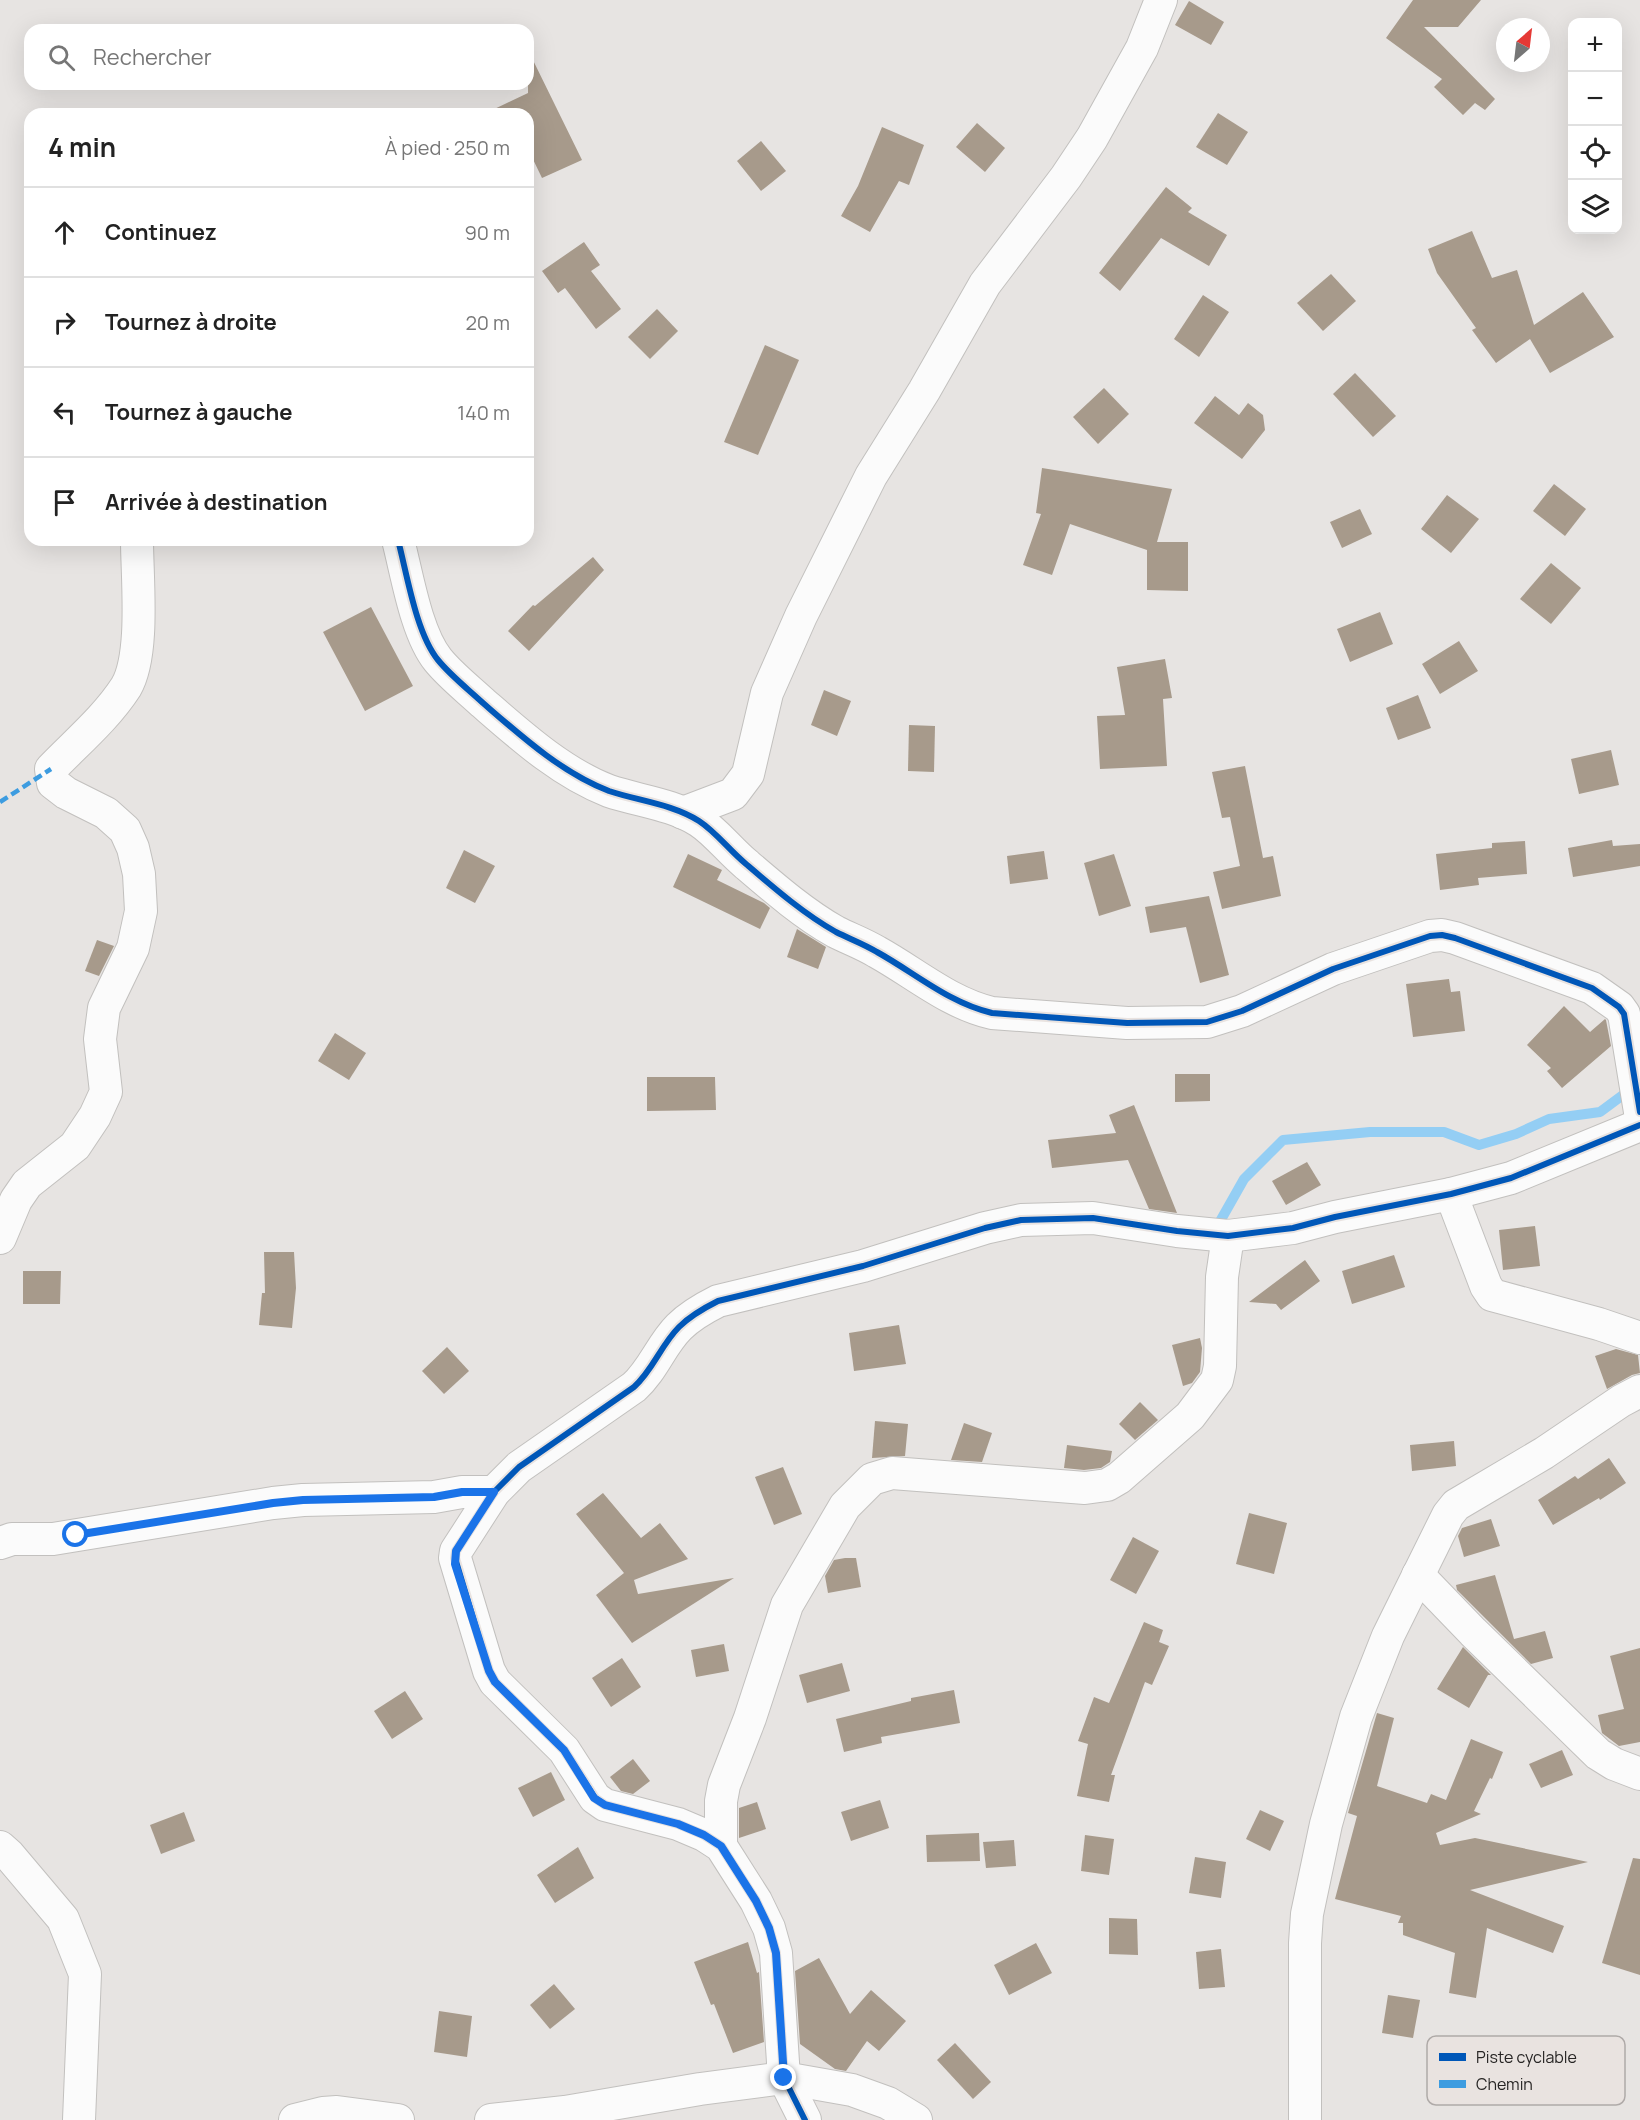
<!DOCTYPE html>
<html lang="fr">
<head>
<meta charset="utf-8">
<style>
  body { margin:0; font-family:Manrope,sans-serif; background:#f2f2f2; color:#222 }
  .controls { position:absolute; right:18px; top:18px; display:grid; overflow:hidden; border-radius:12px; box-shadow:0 6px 24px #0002 }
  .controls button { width:54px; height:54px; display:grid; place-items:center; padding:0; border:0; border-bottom:2px solid #e0e0e0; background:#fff; color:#222; font:30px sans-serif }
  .compass { position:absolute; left:1496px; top:18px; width:54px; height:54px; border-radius:50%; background:#fff; box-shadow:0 6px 24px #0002; rotate:28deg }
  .stop { position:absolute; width:18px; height:18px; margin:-14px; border:4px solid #1a73e8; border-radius:50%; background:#fff }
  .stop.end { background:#1a73e8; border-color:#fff; box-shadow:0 2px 6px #0008 }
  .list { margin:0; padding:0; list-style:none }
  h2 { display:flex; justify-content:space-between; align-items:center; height:78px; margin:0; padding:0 24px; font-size:26px }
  h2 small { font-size:20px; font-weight:400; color:#767676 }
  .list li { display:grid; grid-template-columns:39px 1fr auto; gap:18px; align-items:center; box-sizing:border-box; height:90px; padding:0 24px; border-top:2px solid #e0e0e0 }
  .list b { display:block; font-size:22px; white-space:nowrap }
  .list em { font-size:20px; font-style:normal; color:#767676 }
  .icon { flex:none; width:33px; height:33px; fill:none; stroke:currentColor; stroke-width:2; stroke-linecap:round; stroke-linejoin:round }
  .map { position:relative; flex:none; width:1640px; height:2120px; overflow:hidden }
  .search { position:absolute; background:#fff; box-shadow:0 6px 24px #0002; left:24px; top:24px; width:510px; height:66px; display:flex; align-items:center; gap:15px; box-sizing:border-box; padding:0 21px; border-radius:18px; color:#767676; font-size:22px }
  .panel { position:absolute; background:#fff; box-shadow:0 6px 24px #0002; left:24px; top:108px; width:510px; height:438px; border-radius:18px }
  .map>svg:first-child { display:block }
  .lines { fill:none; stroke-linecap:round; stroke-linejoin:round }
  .stream { stroke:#94cef4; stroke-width:10 }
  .building { fill:#a79a8b }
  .minor-casing { stroke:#c2c0be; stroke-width:34 }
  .minor { stroke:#fbfbfb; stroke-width:32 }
  .quiet { stroke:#3d9ce0; stroke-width:4.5; stroke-dasharray:9 4.5; stroke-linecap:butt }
  .cycleway-casing { stroke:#e9e3e0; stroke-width:10 }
  .cycleway { stroke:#0057b8; stroke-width:6 }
  .route { stroke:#1a73e8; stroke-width:8 }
  .key { fill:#e9e3e0; stroke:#afaaa8; stroke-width:1.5 }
  .key-label { font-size:16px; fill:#272524 }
</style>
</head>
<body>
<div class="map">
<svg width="1640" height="2120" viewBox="0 0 1640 2120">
  <rect width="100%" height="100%" fill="#e7e4e2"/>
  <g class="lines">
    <!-- stream -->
    <path class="stream" d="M 1214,1232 L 1244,1179 L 1283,1140 L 1370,1132 L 1444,1132 L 1479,1145 L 1516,1134 L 1549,1119 L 1600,1112 L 1631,1089"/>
  </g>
  <!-- building -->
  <g class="building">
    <path d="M 1413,0 L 1481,0 L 1458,27 L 1424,27 L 1495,99 L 1485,110 L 1475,103 L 1463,115 L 1434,87 L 1442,79 L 1386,38 Z"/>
    <path d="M 1189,1 L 1224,22 L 1211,45 L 1175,25 Z"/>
    <path d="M 528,50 L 582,160 L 542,178 L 528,149 L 528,114 L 484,114 L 528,93 Z"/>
    <path d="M 1218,113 L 1248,132 L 1227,165 L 1196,147 Z"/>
    <path d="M 977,123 L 1005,148 L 985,172 L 956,147 Z"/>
    <path d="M 882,127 L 924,145 L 909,185 L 899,181 L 870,232 L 841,216 L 858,186 Z"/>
    <path d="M 761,141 L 786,171 L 761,191 L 737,161 Z"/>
    <path d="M 1166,187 L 1192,208 L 1188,212 L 1227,235 L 1209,266 L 1161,238 L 1120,291 L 1099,273 Z"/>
    <path d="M 1472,231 L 1492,278 L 1517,270 L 1534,325 L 1583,292 L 1614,337 L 1550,373 L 1530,339 L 1496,363 L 1472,330 L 1476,328 L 1437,273 L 1428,249 Z"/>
    <path d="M 584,242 L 600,265 L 591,271 L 621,309 L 596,329 L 565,288 L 558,293 L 542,271 Z"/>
    <path d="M 1331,274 L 1356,301 L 1323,331 L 1297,303 Z"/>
    <path d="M 1203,295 L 1229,312 L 1199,357 L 1174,339 Z"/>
    <path d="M 657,309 L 678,331 L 650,359 L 628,337 Z"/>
    <path d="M 765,345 L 799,360 L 758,455 L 724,442 Z"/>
    <path d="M 1355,373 L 1396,416 L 1373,437 L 1333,394 Z"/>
    <path d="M 1104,388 L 1129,414 L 1098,444 L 1073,417 Z"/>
    <path d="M 1215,396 L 1239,415 L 1248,403 L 1263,415 L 1265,430 L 1242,459 L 1194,423 Z"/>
    <path d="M 1042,468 L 1172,489 L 1157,542 L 1188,542 L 1188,591 L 1147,590 L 1147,550 L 1070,524 L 1052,575 L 1023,565 L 1041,514 L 1036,513 Z"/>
    <path d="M 1554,484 L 1586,509 L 1565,536 L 1533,511 Z"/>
    <path d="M 1447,495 L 1479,519 L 1451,553 L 1421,529 Z"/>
    <path d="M 1360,509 L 1372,534 L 1342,548 L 1330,522 Z"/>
    <path d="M 593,557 L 604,570 L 529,651 L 508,631 L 533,605 L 535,606 Z"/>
    <path d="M 1551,563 L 1581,588 L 1551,624 L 1520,599 Z"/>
    <path d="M 371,607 L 413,686 L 365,711 L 323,632 Z"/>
    <path d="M 1380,612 L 1393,644 L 1350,662 L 1337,629 Z"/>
    <path d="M 1459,641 L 1478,671 L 1440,694 L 1422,664 Z"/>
    <path d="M 1165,659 L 1172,698 L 1163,699 L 1167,766 L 1100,769 L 1097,716 L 1125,715 L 1117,667 Z"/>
    <path d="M 824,690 L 851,701 L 837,736 L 811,725 Z"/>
    <path d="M 1418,695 L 1431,728 L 1398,740 L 1386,708 Z"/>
    <path d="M 909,725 L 935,726 L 934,772 L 908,771 Z"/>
    <path d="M 1611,750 L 1619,785 L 1579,794 L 1571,759 Z"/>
    <path d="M 1245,766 L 1263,858 L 1273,856 L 1281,896 L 1222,909 L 1213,872 L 1240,866 L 1230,817 L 1222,818 L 1212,772 Z"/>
    <path d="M 1612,840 L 1613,846 L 1640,844 L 1640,866 L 1573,877 L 1568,848 Z"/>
    <path d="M 1525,841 L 1527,874 L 1478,878 L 1479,885 L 1440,890 L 1436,854 L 1492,848 L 1492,843 Z"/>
    <path d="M 464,850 L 495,866 L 475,903 L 446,888 Z"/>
    <path d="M 1044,851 L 1048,879 L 1010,884 L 1007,856 Z"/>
    <path d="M 688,854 L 722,870 L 717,880 L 764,903 L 770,908 L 760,929 L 673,887 Z"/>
    <path d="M 1114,854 L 1131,906 L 1099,916 L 1084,863 Z"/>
    <path d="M 1209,896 L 1229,975 L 1200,983 L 1186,927 L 1150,933 L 1145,907 Z"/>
    <path d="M 797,929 L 826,947 L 818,969 L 787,957 Z"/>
    <path d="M 97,940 L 114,946 L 99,976 L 85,971 Z"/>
    <path d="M 1449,979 L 1451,992 L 1460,991 L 1465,1031 L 1413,1037 L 1406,984 Z"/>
    <path d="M 1564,1006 L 1590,1032 L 1605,1019 L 1606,1020 L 1611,1046 L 1562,1088 L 1547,1071 L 1551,1068 L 1527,1045 Z"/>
    <path d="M 335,1033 L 366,1053 L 349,1080 L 318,1061 Z"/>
    <path d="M 1175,1074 L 1210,1074 L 1210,1101 L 1175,1102 Z"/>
    <path d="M 647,1077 L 715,1077 L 716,1110 L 647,1111 Z"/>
    <path d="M 1134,1105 L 1177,1213 L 1149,1209 L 1128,1160 L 1052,1168 L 1048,1140 L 1116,1133 L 1109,1115 Z"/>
    <path d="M 1307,1162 L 1321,1185 L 1286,1205 L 1272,1181 Z"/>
    <path d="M 1535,1226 L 1540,1266 L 1503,1270 L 1499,1230 Z"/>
    <path d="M 264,1252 L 294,1252 L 296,1288 L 292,1328 L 259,1325 L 262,1293 L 265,1293 Z"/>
    <path d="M 1394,1255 L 1405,1287 L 1352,1304 L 1342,1271 Z"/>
    <path d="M 1305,1260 L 1320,1281 L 1281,1310 L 1276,1304 L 1249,1302 Z"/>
    <path d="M 23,1271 L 61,1271 L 60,1304 L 23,1304 Z"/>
    <path d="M 899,1325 L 906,1364 L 854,1371 L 849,1333 Z"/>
    <path d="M 1200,1338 L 1202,1348 L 1200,1372 L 1192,1383 L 1183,1386 L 1172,1345 Z"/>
    <path d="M 447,1347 L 469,1371 L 444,1394 L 422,1371 Z"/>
    <path d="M 1616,1349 L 1638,1355 L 1640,1373 L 1632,1375 L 1607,1389 L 1595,1356 Z"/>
    <path d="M 1140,1402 L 1158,1420 L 1135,1440 L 1119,1424 Z"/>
    <path d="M 875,1421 L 908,1424 L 905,1456 L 872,1458 Z"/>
    <path d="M 964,1423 L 992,1433 L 982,1462 L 951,1460 Z"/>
    <path d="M 1454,1441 L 1456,1466 L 1412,1471 L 1410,1445 Z"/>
    <path d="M 1067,1445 L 1112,1451 L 1110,1462 L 1101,1468 L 1084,1470 L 1064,1468 Z"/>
    <path d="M 1609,1458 L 1626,1483 L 1600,1500 L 1599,1498 L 1553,1525 L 1538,1500 L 1575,1476 L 1578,1479 Z"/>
    <path d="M 783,1467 L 802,1514 L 774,1525 L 755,1477 Z"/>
    <path d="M 603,1493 L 641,1538 L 660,1523 L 688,1559 L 634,1580 L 638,1594 L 734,1578 L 632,1643 L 596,1595 L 624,1573 L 576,1514 Z"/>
    <path d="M 1249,1513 L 1287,1523 L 1274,1574 L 1236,1564 Z"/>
    <path d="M 1491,1519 L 1500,1546 L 1464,1557 L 1458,1536 L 1462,1528 Z"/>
    <path d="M 1133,1537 L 1159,1551 L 1136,1594 L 1110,1580 Z"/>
    <path d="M 845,1558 L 856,1558 L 861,1587 L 828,1593 L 825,1576 L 834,1560 Z"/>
    <path d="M 1495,1575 L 1514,1639 L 1545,1631 L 1553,1658 L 1531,1664 L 1457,1590 L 1456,1585 Z"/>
    <path d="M 1144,1622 L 1163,1630 L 1159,1642 L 1169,1646 L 1152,1685 L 1145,1682 L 1111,1775 L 1115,1775 L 1109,1802 L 1077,1796 L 1088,1744 L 1078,1741 L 1094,1697 L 1109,1703 Z"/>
    <path d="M 724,1644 L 729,1671 L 696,1677 L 691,1650 Z"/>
    <path d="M 1463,1647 L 1491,1675 L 1488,1675 L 1469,1708 L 1437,1689 Z"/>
    <path d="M 1640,1648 L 1640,1742 L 1619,1746 L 1602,1733 L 1598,1715 L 1624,1709 L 1610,1656 Z"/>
    <path d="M 622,1658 L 641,1687 L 611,1707 L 592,1678 Z"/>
    <path d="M 842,1663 L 850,1691 L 807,1703 L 799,1675 Z"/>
    <path d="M 954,1690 L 960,1723 L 881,1737 L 882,1743 L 844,1752 L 836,1719 L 911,1701 L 911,1698 Z"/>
    <path d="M 405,1691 L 423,1719 L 392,1739 L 374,1711 Z"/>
    <path d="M 1377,1713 L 1394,1718 L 1377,1786 L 1427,1803 L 1431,1794 L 1446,1800 L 1471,1739 L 1503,1752 L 1492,1779 L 1490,1778 L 1474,1811 L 1481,1814 L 1436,1833 L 1440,1845 L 1475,1838 L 1588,1862 L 1470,1890 L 1564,1926 L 1553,1953 L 1487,1928 L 1476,1998 L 1449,1993 L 1455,1953 L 1403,1935 L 1403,1923 L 1398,1923 L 1401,1916 L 1335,1899 L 1357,1816 L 1348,1813 Z"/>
    <path d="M 1562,1750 L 1573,1775 L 1541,1788 L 1529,1764 Z"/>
    <path d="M 633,1759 L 650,1781 L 633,1794 L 621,1791 L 610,1777 Z"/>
    <path d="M 551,1772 L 565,1800 L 533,1817 L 518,1788 Z"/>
    <path d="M 880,1800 L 889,1828 L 851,1841 L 841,1812 Z"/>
    <path d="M 757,1802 L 766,1829 L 739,1838 L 739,1808 Z"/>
    <path d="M 1260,1810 L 1284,1821 L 1270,1851 L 1246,1839 Z"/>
    <path d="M 184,1812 L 195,1841 L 161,1854 L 150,1825 Z"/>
    <path d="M 979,1833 L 980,1861 L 927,1862 L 926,1835 Z"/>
    <path d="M 1085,1835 L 1114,1839 L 1109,1875 L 1081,1871 Z"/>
    <path d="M 1014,1840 L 1016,1866 L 986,1868 L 983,1842 Z"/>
    <path d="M 578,1847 L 594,1878 L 555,1903 L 537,1875 Z"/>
    <path d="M 1195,1857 L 1226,1862 L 1221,1898 L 1189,1893 Z"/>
    <path d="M 1633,1858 L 1640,1859 L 1640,1975 L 1602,1963 Z"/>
    <path d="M 1109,1918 L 1137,1919 L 1138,1955 L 1109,1954 Z"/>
    <path d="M 748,1942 L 757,1973 L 759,1972 L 764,2042 L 733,2053 L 714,2004 L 711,2005 L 694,1962 Z"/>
    <path d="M 1036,1943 L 1052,1973 L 1009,1995 L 994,1965 Z"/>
    <path d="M 1221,1949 L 1225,1987 L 1199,1989 L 1196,1952 Z"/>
    <path d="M 819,1958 L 850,2014 L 871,1990 L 906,2021 L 879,2051 L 867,2041 L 846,2071 L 835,2069 L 800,2044 L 795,1971 Z"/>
    <path d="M 554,1984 L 575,2009 L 550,2029 L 530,2005 Z"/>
    <path d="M 1388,1995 L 1420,2000 L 1413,2038 L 1382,2033 Z"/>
    <path d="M 439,2011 L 472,2016 L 467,2057 L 434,2052 Z"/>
    <path d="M 955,2043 L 991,2082 L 973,2099 L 937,2060 Z"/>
  </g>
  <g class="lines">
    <defs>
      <g id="minor">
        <path d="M 398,540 C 407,574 416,633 438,660 C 451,676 468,689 483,703 C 521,736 562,773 609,791 C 639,801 672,804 699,821 C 716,832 730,851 746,864 C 774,888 804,914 836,932 C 850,939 864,944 877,952 C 915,973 949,1003 992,1013 L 1127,1023 L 1207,1022 L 1242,1011 L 1333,969 L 1430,936 L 1442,935 L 1455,938 L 1592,988 L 1619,1007 L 1624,1014 L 1640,1112"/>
        <path d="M 683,813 L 733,794 L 748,774 L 767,693 L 801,616 L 871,476 L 924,391 L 985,284 L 1066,177 L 1092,138 L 1142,48 L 1161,0"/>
        <path d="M 1451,1194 L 1486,1286 L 1492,1295 L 1599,1324 L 1640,1338"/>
        <path d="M 0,1238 L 16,1200 L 27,1184 L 75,1146 L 95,1116 L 106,1092 L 100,1039 L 104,1008 L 133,948 L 141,911 L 139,874 L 133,848 L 125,830 L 106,813 L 66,793 L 53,783 L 51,769 C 76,743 106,718 126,687 C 145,655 137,578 137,540"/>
        <path d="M 0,1543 L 12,1539 L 53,1539 L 273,1503 L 303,1500 L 434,1497 L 462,1492 L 494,1492"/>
        <path d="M 1418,1575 L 1473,1632 L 1598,1754 L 1614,1764 L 1640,1774"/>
        <path d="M 721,1846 L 721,1801 L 724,1785 L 750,1718 L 787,1605 L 845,1506 L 872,1479 L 892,1473 L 1085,1488 L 1107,1485 L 1119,1478 L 1190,1416 L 1217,1380 L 1220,1366 L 1222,1277 L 1228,1236"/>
        <path d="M 0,1847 L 9,1855 L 63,1919 L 85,1974 L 79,2120"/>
        <path d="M 295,2120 L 323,2113 L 337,2112 L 398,2120"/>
        <path d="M 491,2120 L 565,2112 L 700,2089 L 784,2078 L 852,2090 L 888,2103 L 916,2120"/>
        <path d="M 805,2120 L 784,2078 L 776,1953 L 769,1928 L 756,1901 L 721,1846 L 704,1835 L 678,1824 L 605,1805 L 595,1798 L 564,1750 L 495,1682 L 489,1671 L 455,1558 L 456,1551 L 494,1492 L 519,1467 L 634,1387 C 653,1370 661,1345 679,1327 C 690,1316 704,1308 718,1301 L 863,1266 L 985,1228 L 1021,1220 L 1093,1218 L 1177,1231 L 1228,1236 L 1293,1228 L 1335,1217 L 1451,1194 L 1511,1178 L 1640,1125"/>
        <path d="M 1305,2120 L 1305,1943 L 1307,1914 L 1326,1824 L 1356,1717 L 1388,1636 L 1448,1515 L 1456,1505 L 1544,1453 L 1621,1401 L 1640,1391"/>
      </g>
    </defs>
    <!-- minor casing -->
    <use href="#minor" class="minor-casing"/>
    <!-- minor -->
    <use href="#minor" class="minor"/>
    <!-- quiet -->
    <path class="quiet" d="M 0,802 L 51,769"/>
    <defs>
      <g id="cycleway">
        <path d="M 398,540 C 407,574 416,633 438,660 C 451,676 468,689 483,703 C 521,736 562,773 609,791 C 639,801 672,804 699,821 C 716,832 730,851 746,864 C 774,888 804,914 836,932 C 850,939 864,944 877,952 C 915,973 949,1003 992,1013 L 1127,1023 L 1207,1022 L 1242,1011 L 1333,969 L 1430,936 L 1442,935 L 1455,938 L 1592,988 L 1619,1007 L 1624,1014 L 1640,1112"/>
        <path d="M 805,2120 L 784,2078 L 776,1953 L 769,1928 L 756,1901 L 721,1846 L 704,1835 L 678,1824 L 605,1805 L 595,1798 L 564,1750 L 495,1682 L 489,1671 L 455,1558 L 456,1551 L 494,1492 L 519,1467 L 634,1387 C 653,1370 661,1345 679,1327 C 690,1316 704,1308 718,1301 L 863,1266 L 985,1228 L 1021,1220 L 1093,1218 L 1177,1231 L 1228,1236 L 1293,1228 L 1335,1217 L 1451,1194 L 1511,1178 L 1640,1125"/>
      </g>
    </defs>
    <!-- cycleway casing -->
    <use href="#cycleway" class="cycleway-casing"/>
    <!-- cycleway -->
    <use href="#cycleway" class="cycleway"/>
  </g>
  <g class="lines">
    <!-- route -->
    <path class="route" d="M 76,1535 L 273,1503 L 303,1500 L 434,1497 L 462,1492 L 494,1492 L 456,1551 L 455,1564 L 489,1671 L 495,1682 L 564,1750 L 594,1798 L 605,1805 L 678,1824 L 704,1835 L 721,1846 L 756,1901 L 769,1928 L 776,1953 L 784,2078"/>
  </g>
  <!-- legend -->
  <rect x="1427" y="2036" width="198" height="69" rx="9" class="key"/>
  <rect x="1439" y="2053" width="27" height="8" fill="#0057b8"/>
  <rect x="1439" y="2080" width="27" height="8" fill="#3d9ce0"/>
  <g class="key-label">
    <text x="1476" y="2063">Piste cyclable</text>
    <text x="1476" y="2090">Chemin</text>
  </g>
</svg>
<div class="controls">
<button>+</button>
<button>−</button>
<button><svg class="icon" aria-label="locate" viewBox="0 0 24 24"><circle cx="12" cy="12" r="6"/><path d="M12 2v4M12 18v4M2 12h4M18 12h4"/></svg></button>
<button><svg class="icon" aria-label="layers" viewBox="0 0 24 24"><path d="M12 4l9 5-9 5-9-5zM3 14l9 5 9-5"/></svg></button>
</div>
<svg class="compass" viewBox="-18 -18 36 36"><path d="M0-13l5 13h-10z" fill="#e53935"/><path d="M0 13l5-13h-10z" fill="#767676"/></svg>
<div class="stop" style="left:76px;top:1535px"></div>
<div class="stop end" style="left:784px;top:2078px"></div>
<div class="search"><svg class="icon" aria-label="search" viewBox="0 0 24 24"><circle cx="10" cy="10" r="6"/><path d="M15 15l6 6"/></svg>Rechercher</div>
<section class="panel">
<h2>4 min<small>À pied · 250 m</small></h2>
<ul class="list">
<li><svg class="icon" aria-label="ahead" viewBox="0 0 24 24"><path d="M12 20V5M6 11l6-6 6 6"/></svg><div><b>Continuez</b></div><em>90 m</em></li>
<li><svg class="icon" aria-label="right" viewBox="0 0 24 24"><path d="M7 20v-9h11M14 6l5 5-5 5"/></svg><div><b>Tournez à droite</b></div><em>20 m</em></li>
<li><svg class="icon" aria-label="left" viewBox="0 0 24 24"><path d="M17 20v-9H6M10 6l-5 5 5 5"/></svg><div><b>Tournez à gauche</b></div><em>140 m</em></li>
<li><svg class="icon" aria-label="arrive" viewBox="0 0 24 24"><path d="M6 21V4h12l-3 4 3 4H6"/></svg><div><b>Arrivée à destination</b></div></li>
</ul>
</section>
</div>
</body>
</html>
